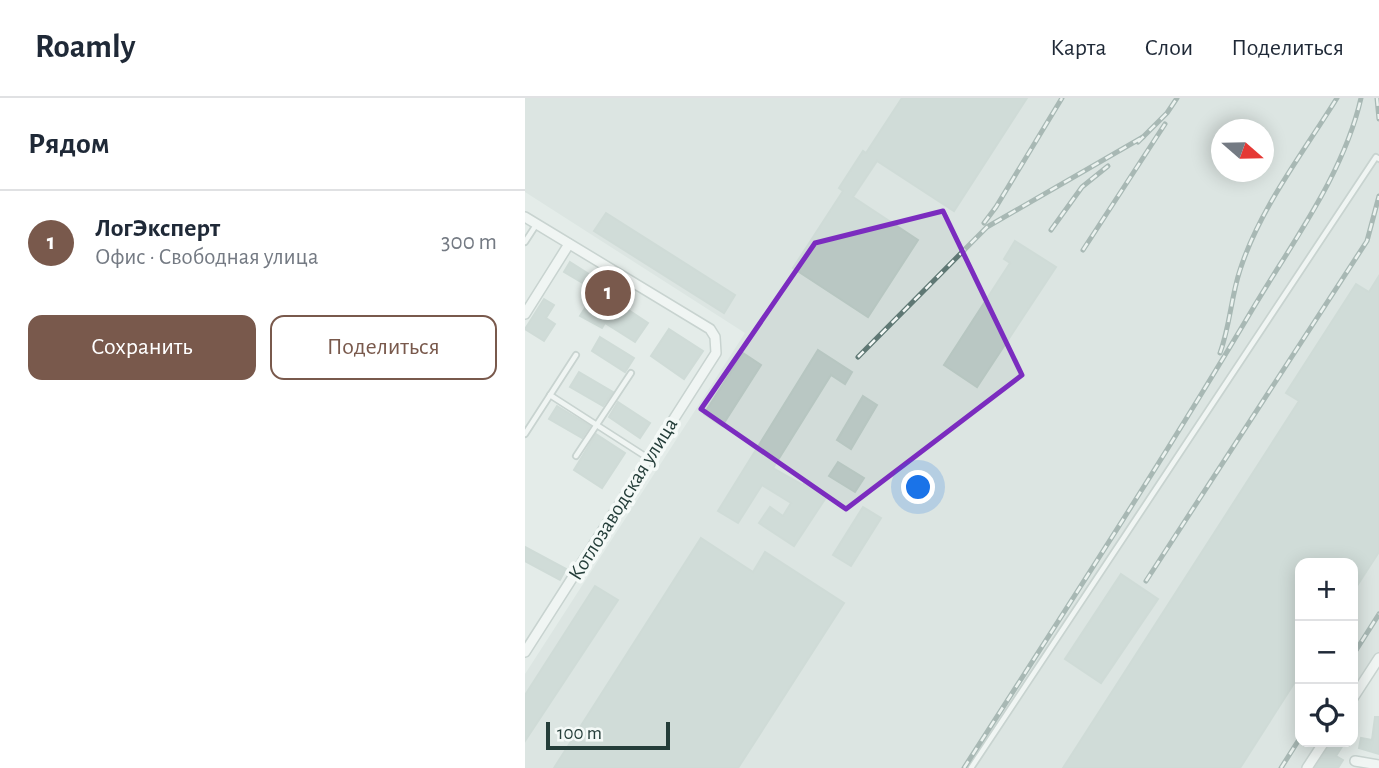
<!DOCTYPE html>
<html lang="ru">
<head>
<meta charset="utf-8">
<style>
  body { margin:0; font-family:"Alegreya Sans",sans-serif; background:#f6f6f7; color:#1f2937 }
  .controls { position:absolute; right:21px; bottom:21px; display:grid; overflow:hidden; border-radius:14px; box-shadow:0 4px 18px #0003 }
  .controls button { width:63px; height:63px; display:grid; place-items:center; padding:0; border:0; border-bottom:2px solid #e0e1e3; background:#fff; color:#1f2937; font:35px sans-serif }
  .compass { position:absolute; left:686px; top:21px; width:63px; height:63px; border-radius:50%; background:#fff; box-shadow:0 4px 18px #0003; rotate:110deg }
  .scale { position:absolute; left:21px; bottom:18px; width:124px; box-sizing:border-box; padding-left:7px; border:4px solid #243d39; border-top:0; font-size:19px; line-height:24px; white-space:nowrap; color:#243d39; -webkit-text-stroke:5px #f4f9f7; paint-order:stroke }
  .you { position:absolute; left:394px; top:390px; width:24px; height:24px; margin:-18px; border:5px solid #fff; border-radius:50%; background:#1a73e8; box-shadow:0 0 0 10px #1a73e833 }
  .badge { display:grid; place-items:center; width:46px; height:46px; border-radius:50%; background:#79594c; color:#fff; font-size:23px; font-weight:700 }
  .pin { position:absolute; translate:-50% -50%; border:4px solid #fff; box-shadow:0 2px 7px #0006 }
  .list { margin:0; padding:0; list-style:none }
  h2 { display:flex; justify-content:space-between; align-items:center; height:91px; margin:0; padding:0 28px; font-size:30px }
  h2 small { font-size:23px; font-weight:400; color:#747a83 }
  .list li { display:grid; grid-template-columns:46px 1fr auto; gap:21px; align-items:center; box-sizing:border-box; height:105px; padding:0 28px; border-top:2px solid #e0e1e3 }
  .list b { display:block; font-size:26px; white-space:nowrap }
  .list p { margin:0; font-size:23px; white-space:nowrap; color:#747a83 }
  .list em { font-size:23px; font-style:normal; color:#747a83 }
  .actions { display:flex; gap:14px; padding:21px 28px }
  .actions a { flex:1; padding:16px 0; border:2px solid #79594c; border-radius:14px; text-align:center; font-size:24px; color:#79594c }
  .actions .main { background:#79594c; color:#fff }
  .icon { flex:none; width:38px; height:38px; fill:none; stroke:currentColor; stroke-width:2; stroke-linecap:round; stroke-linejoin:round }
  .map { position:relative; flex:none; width:854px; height:670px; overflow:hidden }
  header { display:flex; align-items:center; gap:42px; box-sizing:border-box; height:98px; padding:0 35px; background:#fff; border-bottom:2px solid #e0e1e3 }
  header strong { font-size:33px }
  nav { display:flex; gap:38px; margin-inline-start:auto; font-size:24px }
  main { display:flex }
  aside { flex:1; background:#fff }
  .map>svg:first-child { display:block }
  .built { fill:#d2dcd9; fill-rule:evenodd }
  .building { fill:#b9c7c3; stroke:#b7c6c1; stroke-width:2 }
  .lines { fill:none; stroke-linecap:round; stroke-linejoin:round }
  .service-casing { stroke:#a7b4b1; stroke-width:8 }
  .minor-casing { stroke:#a7b4b1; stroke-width:12 }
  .service { stroke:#fff; stroke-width:4.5 }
  .minor { stroke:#fff; stroke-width:9 }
  .rail-casing { stroke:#5f7874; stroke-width:5 }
  .rail { stroke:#f4f9f7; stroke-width:2.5; stroke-dasharray:8; stroke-linecap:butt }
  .marked { fill:none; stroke:#7b2cbf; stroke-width:5; stroke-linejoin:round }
  .labels { text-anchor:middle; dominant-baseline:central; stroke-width:7; stroke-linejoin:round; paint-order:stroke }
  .street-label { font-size:21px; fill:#243d39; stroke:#f4f9f7 }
</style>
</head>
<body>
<header>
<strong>Roamly</strong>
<nav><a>Карта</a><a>Слои</a><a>Поделиться</a></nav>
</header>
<main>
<aside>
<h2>Рядом<small></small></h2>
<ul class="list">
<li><span class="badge">1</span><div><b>ЛогЭксперт</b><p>Офис · Свободная улица</p></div><em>300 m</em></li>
</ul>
<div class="actions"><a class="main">Сохранить</a><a>Поделиться</a></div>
</aside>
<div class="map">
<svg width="854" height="670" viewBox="0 0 854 670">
  <rect width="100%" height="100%" fill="#e4ece9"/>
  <!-- built -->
  <path class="built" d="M 0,0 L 854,0 L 854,557 L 828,597 L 828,465 L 775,465 L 775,644 L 798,644 L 781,670 L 0,670 L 0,576 L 220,235 L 0,94 ZM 696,32 L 738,32 L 738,74 L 696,74 Z"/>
  <!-- building -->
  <g class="building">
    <path d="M 377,0 L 502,0 L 429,113 L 352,63 L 328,99 L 393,142 L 343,219 L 268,170 L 318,93 L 314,90 L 338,53 L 341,55 Z"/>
    <path d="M 81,115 L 210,197 L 199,215 L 69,133 Z"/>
    <path d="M 490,143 L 531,169 L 452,289 L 419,267 L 485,165 L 479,161 Z"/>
    <path d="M 45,164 L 67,178 L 61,187 L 39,174 Z"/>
    <path d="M 854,178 L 854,454 L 828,494 L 828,465 L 775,465 L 775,576 L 715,670 L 538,670 L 774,303 L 761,295 L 831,186 L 844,194 Z"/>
    <path d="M 78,188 L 98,196 L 93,205 L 123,225 L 110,244 L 80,225 L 77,230 L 55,218 L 71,193 Z"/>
    <path d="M 19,201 L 29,207 L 21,220 L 30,226 L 19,243 L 0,231 Z"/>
    <path d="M 144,231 L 178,253 L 159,281 L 126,258 Z"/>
    <path d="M 75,239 L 109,260 L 100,274 L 67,253 Z"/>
    <path d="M 293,252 L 327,274 L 320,286 L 306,277 L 248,370 L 278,387 L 280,384 L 302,398 L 269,448 L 234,425 L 245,409 L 258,418 L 266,405 L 237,387 L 213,425 L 193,413 Z"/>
    <path d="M 218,255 L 236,267 L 197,328 L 179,316 Z"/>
    <path d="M 54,274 L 88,294 L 78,308 L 45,289 Z"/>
    <path d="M 338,298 L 352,307 L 326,351 L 312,342 Z"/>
    <path d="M 93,304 L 125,325 L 115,340 L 84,319 Z"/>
    <path d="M 32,308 L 65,328 L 57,340 L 24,321 Z"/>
    <path d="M 71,336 L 100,355 L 77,390 L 49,372 Z"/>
    <path d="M 313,364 L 339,380 L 330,394 L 304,378 Z"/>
    <path d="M 338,409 L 356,420 L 326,468 L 308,457 Z"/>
    <path d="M 176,440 L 228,474 L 240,454 L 319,505 L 213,670 L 29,670 Z"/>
    <path d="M 0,449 L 41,471 L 35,482 L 0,463 Z"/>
    <path d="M 596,476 L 633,501 L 576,585 L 540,561 Z"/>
    <path d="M 70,488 L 93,502 L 0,643 L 0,597 Z"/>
    <path d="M 850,619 L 854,619 L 854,656 L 834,650 L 836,640 L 847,642 Z"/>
    <path d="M 806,644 L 820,644 L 811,658 L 818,662 L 813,670 L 790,670 Z"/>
  </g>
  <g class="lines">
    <defs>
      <g id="service">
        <path d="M 0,144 L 11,127"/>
        <path d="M 25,297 L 123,360"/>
        <path d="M 0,336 L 51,257"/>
        <path d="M 51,358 L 106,275"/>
        <path d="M 446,670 L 851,59 L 854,61"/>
      </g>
      <g id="minor">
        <path d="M 0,119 L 185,231 L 190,239 L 191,255 L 0,554"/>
        <path d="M 0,216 L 44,146"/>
        <path d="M 828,600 L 854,560"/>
        <path d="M 830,663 L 854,667"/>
        <path d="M 782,670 L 799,644"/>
      </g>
    </defs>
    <!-- service casing -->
    <use href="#service" class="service-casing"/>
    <!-- minor casing -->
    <use href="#minor" class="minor-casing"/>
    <!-- service -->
    <use href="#service" class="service"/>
    <!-- minor -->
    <use href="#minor" class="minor"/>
    <defs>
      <g id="rail">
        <path d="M 852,0 L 854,21"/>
        <path d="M 613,44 L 642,15 L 652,0"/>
        <path d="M 459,125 L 471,109 L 537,0"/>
        <path d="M 526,132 L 557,89 L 583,68"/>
        <path d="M 558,152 L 640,26"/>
        <path d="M 695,255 C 705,228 706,199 715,172 C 735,110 778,55 812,0"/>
        <path d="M 333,259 L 462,129 L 618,39"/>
        <path d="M 621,483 L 842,143 L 854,98"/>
        <path d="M 828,557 L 854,516"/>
        <path d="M 439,670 C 537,517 637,364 730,207 C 769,142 819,75 836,0"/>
        <path d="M 756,670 L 775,640"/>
      </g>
    </defs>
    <!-- rail casing -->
    <use href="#rail" class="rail-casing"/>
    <!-- rail -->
    <use href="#rail" class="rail"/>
  </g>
  <!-- marked area -->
  <path d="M0 0H854V670H0ZM 418,113 L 497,277 L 321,411 L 176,311 L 290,145 Z" fill="#e4ece9" fill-opacity=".55" fill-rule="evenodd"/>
  <path class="marked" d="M 418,113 L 497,277 L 321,411 L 176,311 L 290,145 Z"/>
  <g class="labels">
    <!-- street labels -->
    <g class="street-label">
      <text transform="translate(98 401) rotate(-58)">Котлозаводская улица</text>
    </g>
  </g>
</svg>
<div class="controls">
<button>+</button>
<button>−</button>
<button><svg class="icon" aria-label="locate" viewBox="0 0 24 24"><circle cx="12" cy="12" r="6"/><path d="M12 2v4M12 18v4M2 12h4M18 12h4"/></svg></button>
</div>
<svg class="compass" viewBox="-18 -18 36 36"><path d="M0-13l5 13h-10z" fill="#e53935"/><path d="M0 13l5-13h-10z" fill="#747a83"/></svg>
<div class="scale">100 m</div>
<div class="you"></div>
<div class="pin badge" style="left:83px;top:195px">1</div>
</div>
</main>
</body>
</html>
